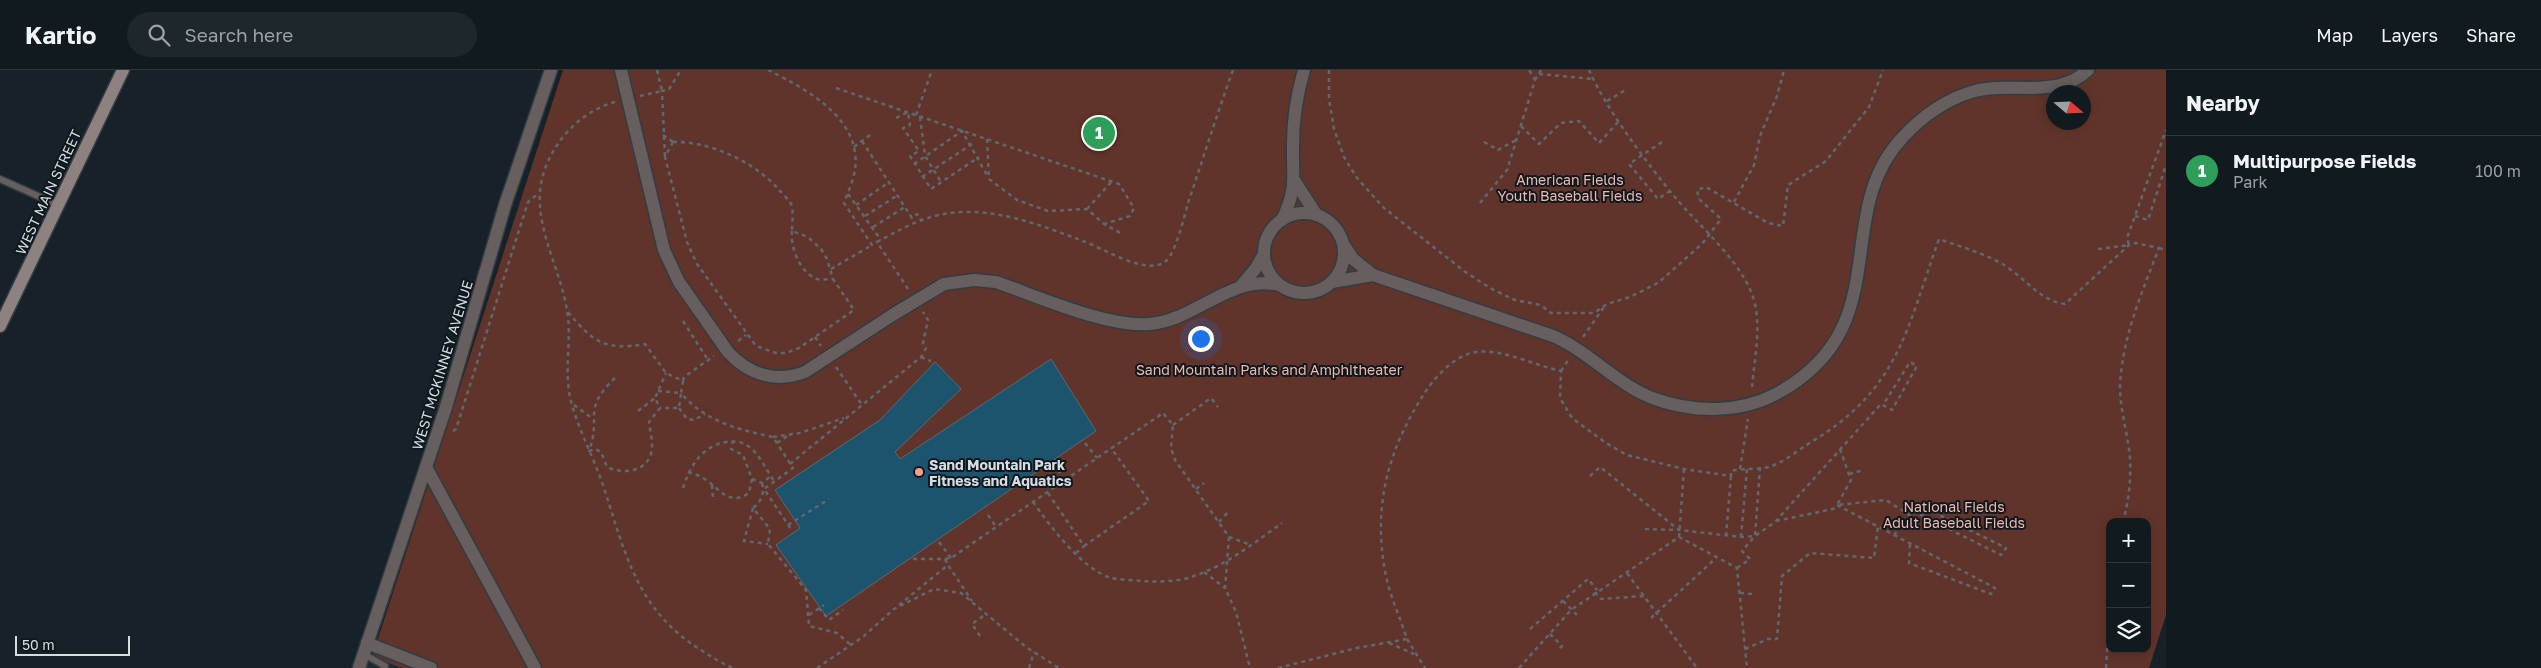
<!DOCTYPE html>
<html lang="en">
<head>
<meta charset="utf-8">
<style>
  body { margin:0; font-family:"Golos Text",sans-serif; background:#1e272b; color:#f1f3f6 }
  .controls { position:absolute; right:15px; bottom:15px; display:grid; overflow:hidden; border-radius:10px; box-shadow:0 2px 12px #0003 }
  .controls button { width:45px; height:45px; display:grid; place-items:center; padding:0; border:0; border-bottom:1px solid #30383c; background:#111a1e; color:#f1f3f6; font:25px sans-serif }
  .compass { position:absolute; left:2046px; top:15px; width:45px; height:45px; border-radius:50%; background:#111a1e; box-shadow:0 2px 12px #0003; rotate:109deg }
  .scale { position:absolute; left:15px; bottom:12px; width:115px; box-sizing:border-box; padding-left:5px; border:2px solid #d6dde2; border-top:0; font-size:14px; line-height:18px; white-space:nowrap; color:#d6dde2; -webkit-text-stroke:4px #0e191f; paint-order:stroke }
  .you { position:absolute; left:1200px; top:268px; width:18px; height:18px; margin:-12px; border:4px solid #fff; border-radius:50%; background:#1a73e8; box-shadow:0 0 0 8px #1a73e833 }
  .badge { display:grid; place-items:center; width:32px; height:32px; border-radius:50%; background:#f49d8b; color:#fff; font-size:16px; font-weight:700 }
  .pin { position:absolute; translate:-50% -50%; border:2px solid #fff; box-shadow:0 1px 5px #0006 }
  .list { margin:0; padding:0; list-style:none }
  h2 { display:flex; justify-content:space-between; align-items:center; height:65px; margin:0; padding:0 20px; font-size:21px }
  h2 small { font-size:16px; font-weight:400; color:#9ca1a4 }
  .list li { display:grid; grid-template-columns:32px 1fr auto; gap:15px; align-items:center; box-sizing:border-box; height:70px; padding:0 20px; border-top:1px solid #30383c }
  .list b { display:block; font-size:19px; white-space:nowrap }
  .list p { margin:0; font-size:16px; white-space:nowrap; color:#9ca1a4 }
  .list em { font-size:16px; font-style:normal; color:#9ca1a4 }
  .icon { flex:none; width:28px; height:28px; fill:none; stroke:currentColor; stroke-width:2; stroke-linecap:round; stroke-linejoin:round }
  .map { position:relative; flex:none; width:2166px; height:598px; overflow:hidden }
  header { display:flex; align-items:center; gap:30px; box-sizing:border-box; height:70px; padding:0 25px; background:#111a1e; border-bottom:1px solid #30383c }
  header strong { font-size:24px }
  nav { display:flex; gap:28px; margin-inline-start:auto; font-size:18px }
  .search { width:350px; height:45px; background:#1e272b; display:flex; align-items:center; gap:12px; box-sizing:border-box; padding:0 18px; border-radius:28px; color:#9ca1a4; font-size:19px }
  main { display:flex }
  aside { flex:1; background:#111a1e }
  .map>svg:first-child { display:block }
  .built { fill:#1a2c36 }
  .green { fill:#61342b; fill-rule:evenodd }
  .building { fill:#1c536d; stroke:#5c6971 }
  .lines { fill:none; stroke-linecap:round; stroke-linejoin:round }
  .service-casing { stroke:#323c42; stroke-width:9 }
  .minor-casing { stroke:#323c42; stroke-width:15 }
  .secondary-casing { stroke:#323c42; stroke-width:15 }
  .path { stroke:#5f686e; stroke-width:2.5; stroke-dasharray:4 4; stroke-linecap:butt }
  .service { stroke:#665f5d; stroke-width:6 }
  .minor { stroke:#665f5d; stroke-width:12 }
  .secondary { stroke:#8d8280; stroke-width:12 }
  .poi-dot { fill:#f49d8b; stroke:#0e191f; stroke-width:2 }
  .labels { text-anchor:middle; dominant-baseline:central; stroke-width:4; stroke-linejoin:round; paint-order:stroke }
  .park-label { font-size:14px; fill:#f2b8ab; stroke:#0e191f }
  .street-label { font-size:14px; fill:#d6dde2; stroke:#0e191f }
  .poi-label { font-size:14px; font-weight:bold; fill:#d6dde2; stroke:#0e191f; text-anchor:start }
</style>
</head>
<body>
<header>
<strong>Kartio</strong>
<div class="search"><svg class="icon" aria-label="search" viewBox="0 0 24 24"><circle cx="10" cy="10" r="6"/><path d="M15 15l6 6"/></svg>Search here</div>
<nav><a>Map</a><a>Layers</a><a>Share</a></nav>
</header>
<main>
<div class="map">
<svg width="2166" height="598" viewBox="0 0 2166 598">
  <rect width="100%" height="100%" fill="#172228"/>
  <!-- built -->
  <path class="built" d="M 364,584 L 372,587 L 402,598 L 359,598 Z"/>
  <!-- green -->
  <path class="green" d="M 563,0 L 2166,0 L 2166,545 L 2149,598 L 402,598 L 372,587 ZM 2054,22 L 2084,22 L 2084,52 L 2054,52 ZM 2110,452 L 2147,452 L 2147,579 L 2110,579 Z"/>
  <!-- building -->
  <path class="building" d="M 1051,289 L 1096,361 L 826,546 L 776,475 L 800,458 L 775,420 L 880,350 L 935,292 L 961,319 L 895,382 L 900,389 Z"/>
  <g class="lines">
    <defs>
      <g id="service">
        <path d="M 0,109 L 58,135"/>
        <path d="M 364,584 L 385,596 L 384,598"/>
      </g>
      <g id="minor">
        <path d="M 621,0 L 664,180 L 679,212 L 728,282 C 749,305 776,313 805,302 L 894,244 L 944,214 L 974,210 L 996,212 C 1037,226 1108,258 1150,254 C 1196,250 1231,204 1279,215"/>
        <path d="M 1294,110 L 1316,144"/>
        <circle cx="1304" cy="183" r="40"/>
        <path d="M 1282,150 C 1298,117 1292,107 1293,74 C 1293,48 1297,24 1304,0"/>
        <path d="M 1344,175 L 1353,189 L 1373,205 L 1553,266 C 1590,282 1618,316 1655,329 C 1694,343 1740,343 1776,324 C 1900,257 1829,145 1903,67 C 1922,46 1948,28 1975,21 C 2010,11 2056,30 2088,0"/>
        <path d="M 1332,212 L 1373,205"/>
        <path d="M 1240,217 L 1256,198 L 1264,184"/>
        <path d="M 426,397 L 535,598"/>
        <path d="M 367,573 L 431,598"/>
        <path d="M 359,598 L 446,337 L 505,135 L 551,0"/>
      </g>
      <path id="secondary" d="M 0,256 L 123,0"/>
    </defs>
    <!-- service casing -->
    <use href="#service" class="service-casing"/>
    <!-- minor casing -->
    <use href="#minor" class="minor-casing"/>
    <!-- secondary casing -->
    <use href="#secondary" class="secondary-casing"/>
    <!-- path -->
    <g class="path">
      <path d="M 768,0 C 806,19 862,48 855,100 C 853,111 848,122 844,133 L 872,175 L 877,172"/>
      <path d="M 1329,0 L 1329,29 L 1334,59 L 1344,87 L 1357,108 L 1384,138 L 1464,201 L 1490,218 L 1515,230 L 1541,235 L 1551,243 L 1594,243 L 1607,234 L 1630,227 L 1658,213 L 1702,174 L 1721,149 L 1699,129 L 1697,120 L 1706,117 L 1768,153 L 1783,156 L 1788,115 L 1826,91 L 1869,37 L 1883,0"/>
      <path d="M 1589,0 C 1606,39 1647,93 1674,126 C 1700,158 1749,196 1756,239 C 1760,264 1754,293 1752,318"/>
      <path d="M 1539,4 L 1593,9"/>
      <path d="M 1535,10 L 1541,0"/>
      <path d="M 836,18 L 1119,114 L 1134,138 L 1130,146 L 1104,154"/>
      <path d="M 640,26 L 662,21 L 657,0"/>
      <path d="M 1607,31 L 1627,19"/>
      <path d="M 615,32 C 577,42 543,81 540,122 C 537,162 561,202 567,240 C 572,268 564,299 570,327 C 577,357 592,384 602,412 C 625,481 635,539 701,580 C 712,587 722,594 734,598"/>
      <path d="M 916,45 L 932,0"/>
      <path d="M 920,47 L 925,86 L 941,112"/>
      <path d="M 896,48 L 908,42 L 910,55 L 903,58 L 919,81 L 910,86 L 931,119 L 979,87"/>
      <path d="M 1521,56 L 1539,74 L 1561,53 L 1579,51 L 1599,73 L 1619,51"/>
      <path d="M 663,65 L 673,72"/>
      <path d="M 987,69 L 989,109 L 1017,130 L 1048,141 L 1087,139 L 1104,154 L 1122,164"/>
      <path d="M 862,71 L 912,148 L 917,144 L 921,150"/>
      <path d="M 673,72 C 711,71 757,93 781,122 C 784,125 789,130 791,134 C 794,141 792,153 792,161 L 808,167 L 821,179 L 827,189 L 833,209 L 854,240 L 799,278 L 786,283 L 776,283 L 756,276 L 697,194 L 687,172 L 665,87 Z"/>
      <path d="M 1484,72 L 1498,80 L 1516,70"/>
      <path d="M 1662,72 L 1629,94 L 1658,129 L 1670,121"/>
      <path d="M 854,77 L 870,65"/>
      <path d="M 665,86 L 662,21 L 669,19 L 681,0"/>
      <path d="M 914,94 L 962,61 L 988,107"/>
      <path d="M 922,107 L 972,74"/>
      <path d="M 848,124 L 881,170"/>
      <path d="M 1734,132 L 1754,95 L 1760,66 L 1777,26 L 1784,0"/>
      <path d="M 1480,133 L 1507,100 L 1535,10 L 1529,0"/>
      <path d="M 856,135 L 889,112"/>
      <path d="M 1087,139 L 1112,111"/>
      <path d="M 865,146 L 898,125"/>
      <path d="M 2135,146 L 2148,150 L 2166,95"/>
      <path d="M 873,157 L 905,137"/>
      <path d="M 792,161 C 790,177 800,203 817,209 C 821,210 828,209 833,209"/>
      <path d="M 2159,178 L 2166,180"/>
      <path d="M 2098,179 L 2129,175 L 2127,168 L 2166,60"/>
      <path d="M 831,199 L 872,175"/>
      <path d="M 908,219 L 877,172 C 894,163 909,154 928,148 C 980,131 1035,153 1083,171 C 1103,178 1149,208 1167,190 C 1175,183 1185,145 1188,133 C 1203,89 1217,44 1233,0"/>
      <path d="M 568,242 C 593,272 605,281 645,274 L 666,303 L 683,311 L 681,323 C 704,351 739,360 773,367 L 793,398 L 764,419 L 791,459"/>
      <path d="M 683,251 L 708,290"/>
      <path d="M 815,267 L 821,276"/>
      <path d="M 1583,267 L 1604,237"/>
      <path d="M 738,271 L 746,265"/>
      <path d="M 921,287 L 931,291"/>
      <path d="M 836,297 L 862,335"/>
      <path d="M 1561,301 L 1569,289"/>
      <path d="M 615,308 C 581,340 602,347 589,381 L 595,379 L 601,382 L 607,397 C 622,404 645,403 651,384 C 654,373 650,362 649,352 L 660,338 L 655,328 L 666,303"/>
      <path d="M 683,311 L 684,307 L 714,286"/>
      <path d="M 658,321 L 681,323 L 679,338 L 660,338"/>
      <path d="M 574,335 L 593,349"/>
      <path d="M 679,338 L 687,349 L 694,350 L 705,344"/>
      <path d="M 638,341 L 655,328"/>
      <path d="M 1173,355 L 1211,328 L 1218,337"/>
      <path d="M 453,361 L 456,359 L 528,132 L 539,123"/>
      <path d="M 773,367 L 800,363 L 844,348"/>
      <path d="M 777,373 L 789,365"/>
      <path d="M 1085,373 L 1097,388"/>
      <path d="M 1840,379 L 1851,410 L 1837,435 L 1886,430 L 1911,446 L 1915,442 L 2001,485 L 2006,478 L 1919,435 L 1915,442"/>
      <path d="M 790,394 L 921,287 L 926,278 L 923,273 L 928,250 L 923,242"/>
      <path d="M 1740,399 L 1748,349"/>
      <path d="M 1058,400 L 1064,411"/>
      <path d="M 688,402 C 693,404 699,405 703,408 C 720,418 728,437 749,423 L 752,409 L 743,385 L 731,379 L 733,371"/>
      <path d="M 1849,404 L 1864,400"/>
      <path d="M 1590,406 L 1600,397 L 1679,460 L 1741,467 L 1755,466 L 1775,452 L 1881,334 L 1892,340 L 1917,296 L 1910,292 L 1883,335"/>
      <path d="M 752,409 L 762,413 L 771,406"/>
      <path d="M 762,413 C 765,423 761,432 753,438 L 770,459 L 768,474 L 806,520 L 809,556 L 837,563 L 851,575"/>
      <path d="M 712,415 L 713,429"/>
      <path d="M 683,418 C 690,396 702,376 726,372 C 734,371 741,371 748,376 C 759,383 767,401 774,411"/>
      <path d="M 1196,419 L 1204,413"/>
      <path d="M 1048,423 L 1084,476 L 1149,431 L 1111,378"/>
      <path d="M 1033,432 C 1050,456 1082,499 1111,508 C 1121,510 1132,510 1142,511 C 1158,512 1179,512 1194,506 C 1227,495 1255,472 1282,453"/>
      <path d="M 753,438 L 744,471 L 768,474"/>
      <path d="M 988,445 L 996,457"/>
      <path d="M 1776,451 L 1833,439 L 1837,435 L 1995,518 L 1991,524 L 1909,493 L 1910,473"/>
      <path d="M 1219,452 L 1230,440"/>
      <path d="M 788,455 L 829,429"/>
      <path d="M 1645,459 L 1677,460"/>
      <path d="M 1894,465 L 1911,446"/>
      <path d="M 1726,466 L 1731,406"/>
      <path d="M 1229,467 L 1225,518 L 1236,542 L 1250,598"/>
      <path d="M 1679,467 L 1684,399"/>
      <path d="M 1741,467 L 1747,399"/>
      <path d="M 939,472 L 951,488"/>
      <path d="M 1076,483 L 1084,476"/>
      <path d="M 913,489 L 945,489 L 948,495"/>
      <path d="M 945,489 L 951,488 L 1163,343 L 1173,355 L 1171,378 L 1175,390 L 1229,467 L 1251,475"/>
      <path d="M 1737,498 L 1750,489 L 1742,481 L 1755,466 L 1760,397"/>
      <path d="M 1204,502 L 1225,518"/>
      <path d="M 1627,503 L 1697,598"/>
      <path d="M 1595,522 L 1601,529 L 1644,526"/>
      <path d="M 1740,523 L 1752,524"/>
      <path d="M 1563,531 L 1577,545"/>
      <path d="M 899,535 L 948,495 L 972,531"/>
      <path d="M 819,538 L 829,550 L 843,540"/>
      <path d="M 809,545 L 824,535"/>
      <path d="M 1651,548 L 1716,488"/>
      <path d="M 1530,559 L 1588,509 L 1597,520"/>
      <path d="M 1550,564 L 1562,576 L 1559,579"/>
      <path d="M 980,566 L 972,554 L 986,544"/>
      <path d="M 1407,569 L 1425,598"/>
      <path d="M 1389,573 L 1414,584"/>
      <path d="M 1745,579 L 1768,569 L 1777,569 L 1782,506 L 1810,483 L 1874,488 L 1878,456"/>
      <path d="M 817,598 L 864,566 L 894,539 L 934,519 L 961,523 L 1026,577 L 1059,598"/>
      <path d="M 1029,598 L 1034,582"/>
      <path d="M 1278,598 L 1357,578 L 1407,569 C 1400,547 1389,524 1385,501 C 1373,436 1388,381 1422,327 C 1433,309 1454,285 1476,282 C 1500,278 1537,296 1561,301 L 1560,328 L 1572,348 L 1606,373 L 1627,385 L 1684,399 L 1731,406 L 1731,401 C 1744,398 1760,400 1772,396 C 1785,391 1797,381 1808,374 C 1899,320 1906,261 1939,169 C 1961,177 1984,183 2004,195 C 2025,208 2040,231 2065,234 L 2129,175 L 2135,173 L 2159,178 C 2142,222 2122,268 2120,316 C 2120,341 2128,364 2130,388 C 2131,410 2129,430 2123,452"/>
      <path d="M 1519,598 L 1571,540 L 1679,467 L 1737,498 L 1747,598"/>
      <path d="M 2106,598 L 2110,534"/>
    </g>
    <!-- service -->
    <use href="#service" class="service"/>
    <!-- minor -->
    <use href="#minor" class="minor"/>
    <!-- secondary -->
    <use href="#secondary" class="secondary"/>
  </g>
  <!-- markers -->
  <circle class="poi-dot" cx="919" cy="402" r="5"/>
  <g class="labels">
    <!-- park labels -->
    <g class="park-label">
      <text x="1570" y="109">American Fields<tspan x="1570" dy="16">Youth Baseball Fields</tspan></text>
      <text x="1269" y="299">Sand Mountain Parks and Amphitheater</text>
      <text x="1954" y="436">National Fields<tspan x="1954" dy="16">Adult Baseball Fields</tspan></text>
    </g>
    <!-- street labels -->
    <g class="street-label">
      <text transform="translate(48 122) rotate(-65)">WEST MAIN STREET</text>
      <text transform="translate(442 295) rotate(-73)">WEST MCKINNEY AVENUE</text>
    </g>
    <!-- poi labels -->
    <g class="poi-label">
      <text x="929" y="394">Sand Mountain Park<tspan x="929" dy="16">Fitness and Aquatics</tspan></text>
    </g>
  </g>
</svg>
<div class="controls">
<button>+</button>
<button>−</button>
<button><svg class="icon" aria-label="layers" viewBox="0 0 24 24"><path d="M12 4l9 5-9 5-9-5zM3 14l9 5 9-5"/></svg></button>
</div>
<svg class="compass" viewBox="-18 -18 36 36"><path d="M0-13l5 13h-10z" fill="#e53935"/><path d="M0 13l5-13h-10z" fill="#9ca1a4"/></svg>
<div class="scale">50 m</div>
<div class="you"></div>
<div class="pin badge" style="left:1099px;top:63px;background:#2e9e5b">1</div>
</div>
<aside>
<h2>Nearby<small></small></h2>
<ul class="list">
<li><span class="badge" style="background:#2e9e5b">1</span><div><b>Multipurpose Fields</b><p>Park</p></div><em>100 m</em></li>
</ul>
</aside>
</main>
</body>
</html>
